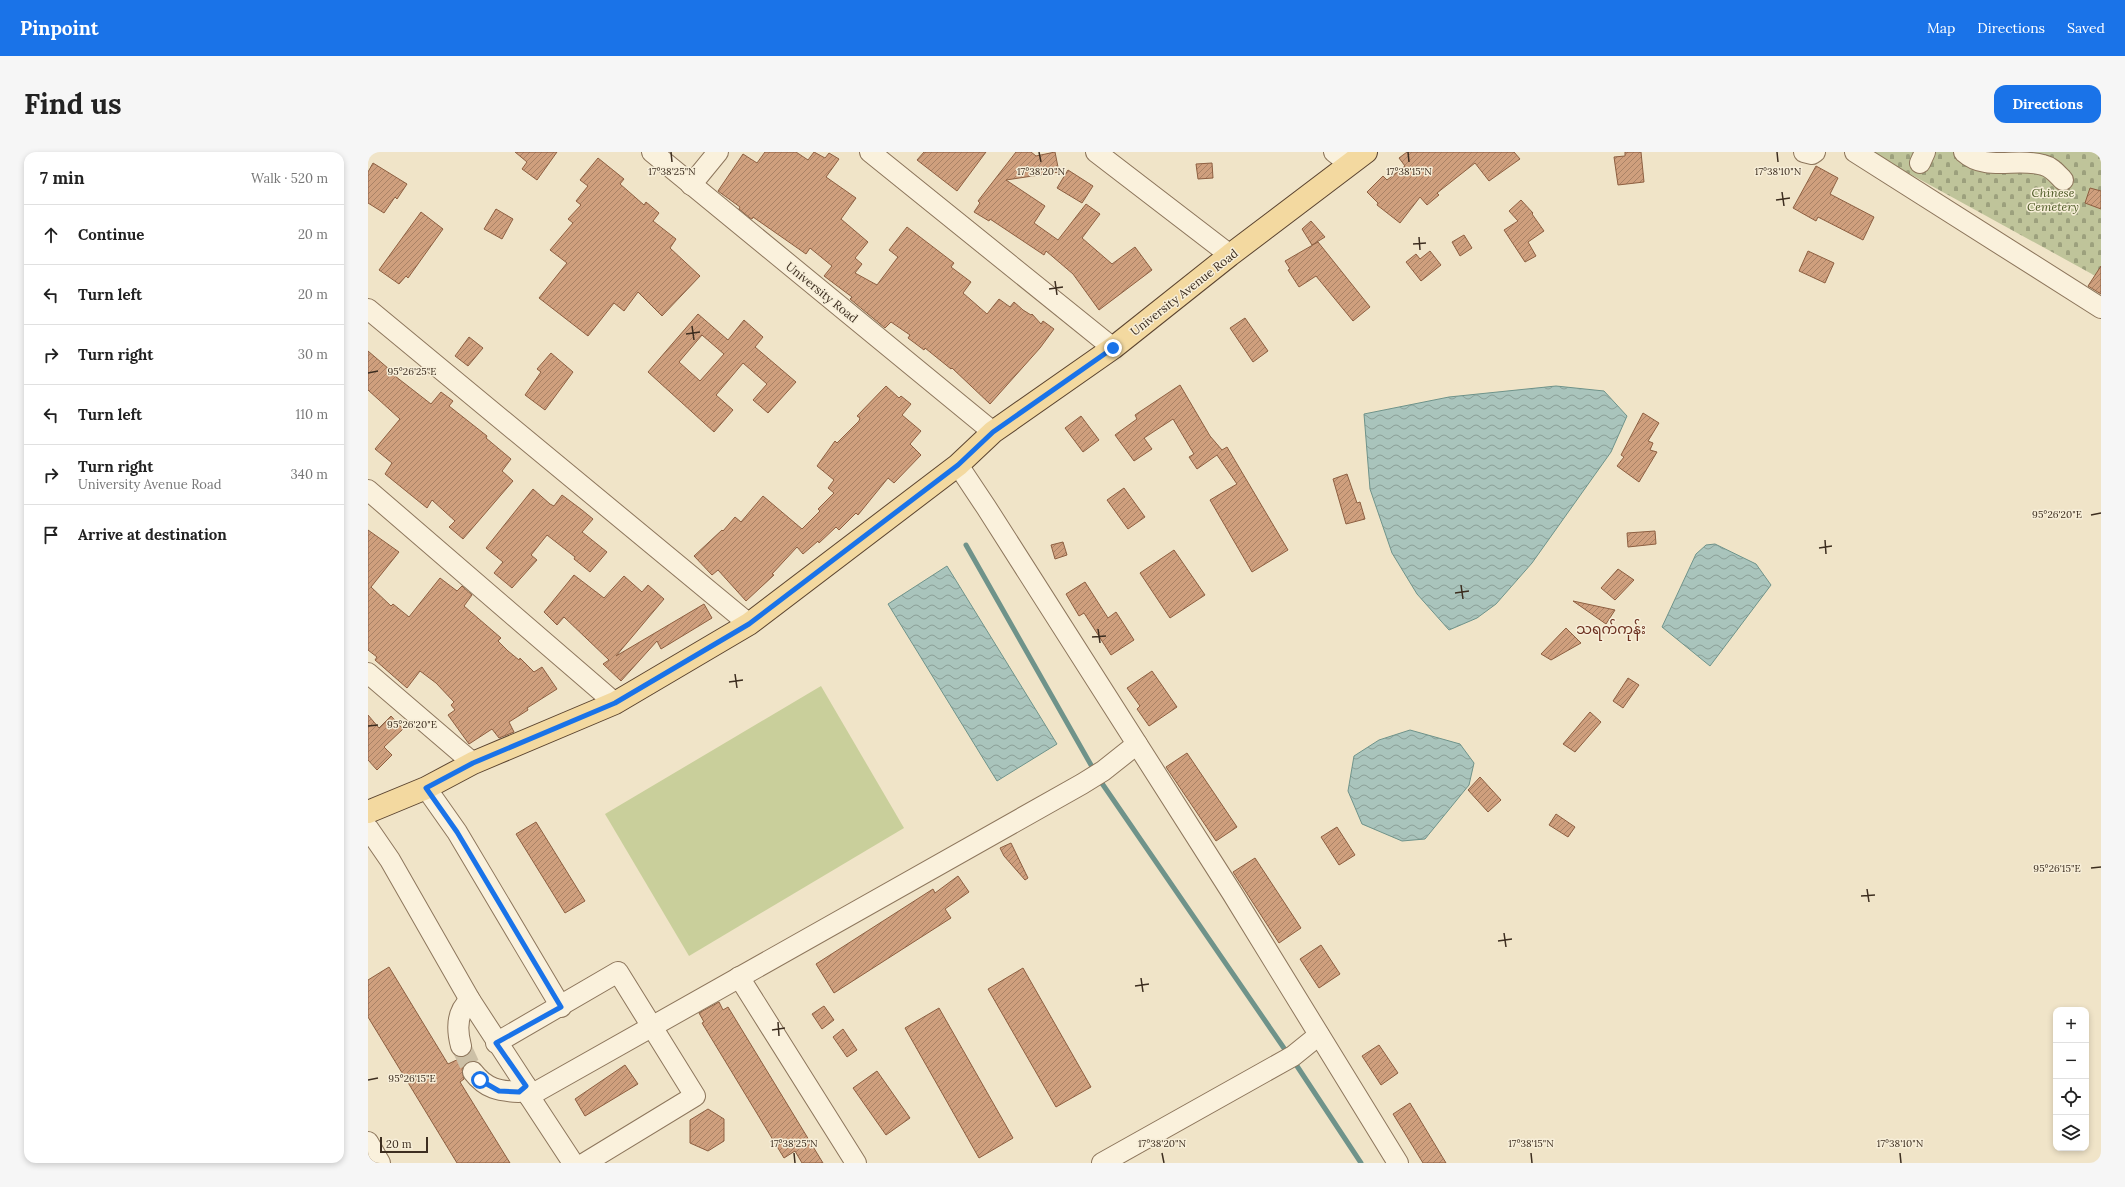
<!DOCTYPE html>
<html lang="en">
<head>
<meta charset="utf-8">
<style>
  body { margin:0; font-family:Lora,"Noto Sans Myanmar",serif; background:#f6f6f6; color:#222 }
  .controls { position:absolute; right:12px; bottom:12px; display:grid; overflow:hidden; border-radius:8px; box-shadow:0 2px 6px #0003 }
  .controls button { width:36px; height:36px; display:grid; place-items:center; padding:0; border:0; border-bottom:1px solid #e0e0e0; background:#fff; color:#222; font:20px sans-serif }
  .scale { position:absolute; left:12px; bottom:10px; width:48px; box-sizing:border-box; padding-left:4px; border:2px solid #3d2e20; border-top:0; font-size:11px; line-height:14px; white-space:nowrap; color:#3d2e20; -webkit-text-stroke:3px #f7eed8; paint-order:stroke }
  .stop { position:absolute; width:12px; height:12px; margin:-9px; border:3px solid #1a73e8; border-radius:50%; background:#fff }
  .stop.end { background:#1a73e8; border-color:#fff; box-shadow:0 1px 4px #0008 }
  .list { margin:0; padding:0; list-style:none }
  h2 { display:flex; justify-content:space-between; align-items:center; height:52px; margin:0; padding:0 16px; font-size:17px }
  h2 small { font-size:13px; font-weight:400; color:#767676 }
  .list li { display:grid; grid-template-columns:26px 1fr auto; gap:12px; align-items:center; box-sizing:border-box; height:60px; padding:0 16px; border-top:1px solid #e0e0e0 }
  .list b { display:block; font-size:15px; white-space:nowrap }
  .list p { margin:0; font-size:13px; white-space:nowrap; color:#767676 }
  .list em { font-size:13px; font-style:normal; color:#767676 }
  .icon { flex:none; width:22px; height:22px; fill:none; stroke:currentColor; stroke-width:2; stroke-linecap:round; stroke-linejoin:round }
  .map { position:relative; flex:none; width:1733px; height:1011px; overflow:hidden; border-radius:12px }
  header { display:flex; align-items:center; gap:24px; box-sizing:border-box; height:56px; padding:0 20px; background:#1a73e8; color:#fff }
  header strong { font-size:19px }
  nav { display:flex; gap:22px; margin-inline-start:auto; font-size:14px }
  .intro { display:flex; align-items:center; justify-content:space-between; box-sizing:border-box; height:96px; padding:0 24px }
  h1 { margin:0; font-size:28px }
  .button { padding:10px 18px; border-radius:12px; background:#1a73e8; color:#fff; font-size:14px; font-weight:700 }
  main { display:flex; gap:24px; padding:0 24px }
  aside { flex:1; background:#fff; border-radius:12px; box-shadow:0 2px 6px #0003 }
  .map>svg:first-child { display:block }
  .cemetery { fill:url(#cemetery-stones) }
  .pitch { fill:#c9cf9b }
  .water { fill:url(#water-waves); stroke:#6f938a }
  .lines { fill:none; stroke-linecap:round; stroke-linejoin:round }
  .stream { stroke:#6f938a; stroke-width:5 }
  .building { fill:url(#building-hatch); stroke:#8d5f41; fill-rule:evenodd }
  .minor-tunnel { stroke:#ccc0a6; stroke-width:20; stroke-dasharray:20 10; stroke-linecap:butt }
  .minor-casing { stroke:#8d765c; stroke-width:22 }
  .major-casing { stroke:#5b4430; stroke-width:24 }
  .minor { stroke:#faf1dc; stroke-width:20 }
  .major { stroke:#f3d9a0; stroke-width:22 }
  .route { stroke:#1a73e8; stroke-width:5 }
  .ticks { fill:none; stroke:#3d2e20; stroke-width:1.5 }
  .labels { text-anchor:middle; dominant-baseline:central; stroke-width:3; stroke-linejoin:round; paint-order:stroke }
  .park-label { font-size:12px; font-style:italic; fill:#4d5a26; stroke:#f7eed8 }
  .street-label { font-size:12px; fill:#3d2e20; stroke:#f7eed8 }
  .quarter-label { font-size:14px; fill:#6b2e1e; stroke:#f7eed8 }
  .ticks-label { font-size:10px; text-anchor:middle; fill:#3d2e20; stroke:#f7eed8; stroke-width:3; stroke-linejoin:round; paint-order:stroke }
</style>
</head>
<body>
<header>
<strong>Pinpoint</strong>
<nav><a>Map</a><a>Directions</a><a>Saved</a></nav>
</header>
<div class="intro"><h1>Find us</h1><a class="button">Directions</a></div>
<main>
<aside>
<h2>7 min<small>Walk · 520 m</small></h2>
<ul class="list">
<li><svg class="icon" aria-label="ahead" viewBox="0 0 24 24"><path d="M12 20V5M6 11l6-6 6 6"/></svg><div><b>Continue</b></div><em>20 m</em></li>
<li><svg class="icon" aria-label="left" viewBox="0 0 24 24"><path d="M17 20v-9H6M10 6l-5 5 5 5"/></svg><div><b>Turn left</b></div><em>20 m</em></li>
<li><svg class="icon" aria-label="right" viewBox="0 0 24 24"><path d="M7 20v-9h11M14 6l5 5-5 5"/></svg><div><b>Turn right</b></div><em>30 m</em></li>
<li><svg class="icon" aria-label="left" viewBox="0 0 24 24"><path d="M17 20v-9H6M10 6l-5 5 5 5"/></svg><div><b>Turn left</b></div><em>110 m</em></li>
<li><svg class="icon" aria-label="right" viewBox="0 0 24 24"><path d="M7 20v-9h11M14 6l5 5-5 5"/></svg><div><b>Turn right</b><p>University Avenue Road</p></div><em>340 m</em></li>
<li><svg class="icon" aria-label="arrive" viewBox="0 0 24 24"><path d="M6 21V4h12l-3 4 3 4H6"/></svg><div><b>Arrive at destination</b></div></li>
</ul>
</aside>
<div class="map">
<svg width="1733" height="1011" viewBox="0 0 1733 1011">
  <defs>
    <pattern id="cemetery-stones" width="16" height="16" patternUnits="userSpaceOnUse"><rect width="16" height="16" fill="#bfc49a"/><path d="M2 7V4a2 2 0 0 1 4 0v3zM10 15v-3a2 2 0 0 1 4 0v3z" fill="#9ca07d"/></pattern>
    <pattern id="water-waves" width="16" height="10" patternUnits="userSpaceOnUse"><rect width="16" height="10" fill="#a9c4bc"/><path d="M0 5q4-4 8 0t8 0" fill="none" stroke="#8ba098"/></pattern>
    <pattern id="building-hatch" width="6" height="6" patternUnits="userSpaceOnUse"><rect width="6" height="6" fill="#cf9f7d"/><path d="M-1 1l2-2M0 6l6-6M5 7l2-2" fill="none" stroke="#a98266"/></pattern>
  </defs>
  <rect width="100%" height="100%" fill="#f0e4c8"/>
  <!-- cemetery -->
  <path class="cemetery" d="M 1502,0 L 1733,0 L 1733,127 Z"/>
  <!-- pitch -->
  <path class="pitch" d="M 453,534 L 536,676 L 321,804 L 237,662 Z"/>
  <!-- water -->
  <g class="water">
    <path d="M 1188,234 L 1236,239 L 1259,264 L 1243,300 L 1164,411 L 1128,452 L 1109,466 L 1081,478 L 1049,442 L 1024,401 L 1002,337 L 996,262 L 1081,245 Z"/>
    <path d="M 1347,392 L 1388,412 L 1403,433 L 1342,514 L 1294,475 L 1328,402 L 1338,393 Z"/>
    <path d="M 579,414 L 689,592 L 629,629 L 520,452 Z"/>
    <path d="M 1042,578 L 1092,592 L 1106,611 L 1101,633 L 1057,687 L 1034,689 L 994,672 L 980,639 L 986,604 L 1011,588 Z"/>
  </g>
  <g class="lines">
    <!-- stream -->
    <g class="stream">
      <path d="M 598,393 L 727,620"/>
      <path d="M 731,627 L 920,902"/>
      <path d="M 925,908 L 993,1011"/>
    </g>
  </g>
  <!-- building -->
  <g class="building">
    <path d="M 147,0 L 189,0 L 169,28 L 154,17 L 159,10 Z"/>
    <path d="M 397,0 L 428,0 L 440,8 L 446,0 L 457,6 L 461,1 L 471,7 L 458,25 L 488,46 L 473,67 L 500,90 L 487,106 L 494,112 L 487,121 L 509,133 L 530,105 L 521,98 L 539,75 L 586,111 L 583,115 L 603,130 L 595,141 L 619,162 L 631,147 L 642,155 L 646,150 L 655,158 L 663,163 L 664,162 L 673,172 L 675,169 L 686,177 L 672,196 L 622,252 L 584,216 L 583,217 L 557,196 L 556,198 L 540,186 L 542,183 L 523,170 L 517,176 L 482,147 L 484,145 L 456,124 L 464,114 L 442,96 L 438,102 L 385,65 L 384,67 L 382,66 L 371,57 L 372,55 L 350,39 L 375,2 L 389,11 Z"/>
    <path d="M 556,0 L 618,0 L 589,39 L 549,8 Z"/>
    <path d="M 648,0 L 663,0 L 668,4 L 687,0 L 691,20 L 638,28 L 677,54 L 666,71 L 690,88 L 718,52 L 732,62 L 714,86 L 744,112 L 767,95 L 784,118 L 731,158 L 705,122 L 678,99 L 676,103 L 622,67 L 621,69 L 606,60 L 612,51 L 610,49 Z"/>
    <path d="M 1039,0 L 1146,0 L 1152,7 L 1121,29 L 1107,11 L 1069,41 L 1071,43 L 1059,53 L 1052,45 L 1032,71 L 1009,53 L 1010,51 L 999,40 L 1015,24 L 1019,28 L 1037,14 L 1031,6 Z"/>
    <path d="M 1257,0 L 1273,0 L 1276,30 L 1250,33 L 1246,5 L 1257,4 Z"/>
    <path d="M 230,6 L 256,27 L 252,32 L 276,53 L 278,50 L 291,61 L 285,69 L 308,87 L 302,96 L 332,124 L 294,164 L 270,140 L 256,159 L 246,151 L 220,184 L 171,146 L 199,111 L 182,98 L 205,71 L 200,67 L 213,53 L 208,49 L 220,34 L 212,28 Z"/>
    <path d="M 5,11 L 39,32 L 29,47 L 27,45 L 16,61 L 0,51 L 0,20 Z"/>
    <path d="M 844,11 L 845,26 L 830,27 L 828,12 Z"/>
    <path d="M 1448,14 L 1470,26 L 1462,42 L 1506,65 L 1495,88 L 1450,65 L 1448,69 L 1425,56 Z"/>
    <path d="M 700,18 L 725,34 L 714,51 L 689,36 Z"/>
    <path d="M 1722,36 L 1733,39 L 1733,57 L 1717,51 Z"/>
    <path d="M 1153,48 L 1165,61 L 1164,62 L 1176,79 L 1160,90 L 1168,104 L 1157,110 L 1136,78 L 1150,69 L 1141,59 Z"/>
    <path d="M 128,57 L 145,67 L 134,87 L 116,77 Z"/>
    <path d="M 53,60 L 75,77 L 40,126 L 38,124 L 31,132 L 11,118 Z"/>
    <path d="M 943,69 L 957,85 L 944,93 L 934,77 Z"/>
    <path d="M 1096,83 L 1104,96 L 1092,104 L 1084,90 Z"/>
    <path d="M 950,90 L 1002,155 L 985,169 L 948,124 L 931,135 L 920,118 L 922,117 L 917,109 Z"/>
    <path d="M 1062,99 L 1073,113 L 1053,129 L 1038,110 L 1048,102 L 1052,107 Z"/>
    <path d="M 1440,99 L 1466,111 L 1457,131 L 1431,119 Z"/>
    <path d="M 1733,114 L 1733,142 L 1720,134 Z"/>
    <path d="M 330,162 L 360,188 L 376,168 L 395,185 L 387,195 L 428,230 L 400,261 L 385,248 L 399,232 L 375,211 L 348,243 L 365,258 L 346,280 L 280,220 ZM 334,183 L 356,202 L 332,229 L 311,210 Z"/>
    <path d="M 877,166 L 900,199 L 885,210 L 862,176 Z"/>
    <path d="M 101,185 L 115,196 L 100,214 L 87,204 Z"/>
    <path d="M 0,199 L 28,223 L 27,224 L 63,252 L 73,240 L 85,249 L 81,254 L 119,284 L 118,286 L 143,307 L 134,319 L 145,329 L 95,387 L 81,375 L 87,369 L 64,348 L 59,356 L 17,322 L 24,311 L 7,297 L 32,267 L 0,238 Z"/>
    <path d="M 183,201 L 205,220 L 177,258 L 157,243 L 173,220 L 169,217 Z"/>
    <path d="M 812,233 L 842,284 L 854,298 L 859,295 L 920,398 L 884,420 L 842,348 L 869,332 L 849,303 L 829,317 L 821,305 L 826,302 L 805,267 L 776,286 L 784,297 L 766,309 L 747,283 L 769,267 L 767,263 Z"/>
    <path d="M 518,234 L 531,246 L 533,244 L 543,252 L 534,263 L 553,279 L 542,292 L 553,303 L 526,331 L 520,326 L 490,363 L 488,361 L 471,378 L 468,375 L 451,391 L 450,389 L 435,402 L 429,395 L 404,422 L 406,423 L 378,449 L 350,418 L 344,423 L 326,404 L 354,378 L 355,379 L 367,365 L 373,370 L 395,344 L 434,377 L 452,359 L 450,357 L 466,341 L 460,336 L 466,328 L 449,314 L 467,289 L 469,291 L 491,269 L 492,266 L 489,264 Z"/>
    <path d="M 1275,261 L 1291,271 L 1280,289 L 1285,291 L 1282,298 L 1289,300 L 1271,330 L 1249,314 L 1256,305 L 1253,303 Z"/>
    <path d="M 713,264 L 731,288 L 715,300 L 697,276 Z"/>
    <path d="M 979,322 L 989,351 L 992,350 L 997,367 L 978,372 L 965,327 Z"/>
    <path d="M 756,336 L 777,365 L 760,377 L 739,348 Z"/>
    <path d="M 165,337 L 182,352 L 186,354 L 194,343 L 214,358 L 225,367 L 214,380 L 239,400 L 222,420 L 206,407 L 207,405 L 179,383 L 163,403 L 169,408 L 144,436 L 126,421 L 135,410 L 118,396 Z"/>
    <path d="M 0,378 L 31,400 L 3,435 L 23,454 L 25,452 L 41,465 L 72,426 L 89,439 L 94,434 L 104,443 L 96,454 L 133,486 L 130,489 L 140,499 L 151,508 L 152,506 L 166,520 L 174,515 L 189,537 L 159,556 L 160,558 L 141,570 L 146,580 L 131,586 L 124,577 L 101,592 L 80,563 L 87,558 L 83,553 L 86,550 L 68,531 L 52,519 L 39,536 L 7,508 L 9,505 L 0,498 Z"/>
    <path d="M 1287,379 L 1288,392 L 1260,395 L 1259,381 Z"/>
    <path d="M 695,390 L 699,403 L 687,407 L 683,393 Z"/>
    <path d="M 806,398 L 837,443 L 802,466 L 772,421 Z"/>
    <path d="M 1250,417 L 1266,428 L 1247,448 L 1233,436 Z"/>
    <path d="M 206,423 L 236,446 L 256,424 L 274,440 L 280,433 L 296,447 L 248,504 L 336,452 L 344,466 L 293,497 L 289,489 L 253,529 L 235,512 L 241,508 L 196,465 L 189,473 L 176,460 Z"/>
    <path d="M 717,430 L 740,466 L 748,460 L 766,488 L 743,503 L 716,461 L 711,464 L 698,442 Z"/>
    <path d="M 1205,449 L 1247,458 L 1238,472 Z"/>
    <path d="M 1198,476 L 1213,491 L 1183,508 L 1173,502 Z"/>
    <path d="M 784,519 L 809,555 L 781,574 L 769,557 L 772,554 L 759,536 Z"/>
    <path d="M 1260,526 L 1271,533 L 1255,556 L 1245,549 Z"/>
    <path d="M 1222,560 L 1233,570 L 1207,600 L 1195,592 Z"/>
    <path d="M 0,563 L 11,576 L 23,564 L 35,577 L 16,595 L 24,603 L 9,618 L 0,608 Z"/>
    <path d="M 819,601 L 869,675 L 848,689 L 798,615 Z"/>
    <path d="M 1112,625 L 1133,648 L 1120,660 L 1100,638 Z"/>
    <path d="M 1188,662 L 1207,675 L 1200,685 L 1181,673 Z"/>
    <path d="M 168,670 L 217,749 L 197,761 L 148,682 Z"/>
    <path d="M 969,675 L 987,703 L 971,713 L 953,685 Z"/>
    <path d="M 643,691 L 660,726 L 657,728 L 636,704 L 632,696 Z"/>
    <path d="M 887,706 L 933,776 L 911,791 L 865,720 Z"/>
    <path d="M 590,724 L 601,740 L 577,757 L 583,766 L 466,841 L 448,812 L 565,737 L 567,741 Z"/>
    <path d="M 953,793 L 972,822 L 951,836 L 932,807 Z"/>
    <path d="M 21,815 L 80,912 L 95,905 L 98,911 L 94,917 L 96,927 L 92,930 L 142,1011 L 89,1011 L 0,865 L 0,828 Z"/>
    <path d="M 655,816 L 723,935 L 688,955 L 620,837 Z"/>
    <path d="M 351,850 L 355,858 L 360,855 L 455,1011 L 434,1011 L 427,999 L 416,1006 L 334,871 L 336,870 L 331,861 Z"/>
    <path d="M 456,854 L 466,868 L 454,877 L 444,862 Z"/>
    <path d="M 571,856 L 645,986 L 611,1006 L 537,876 Z"/>
    <path d="M 475,877 L 489,898 L 479,905 L 465,885 Z"/>
    <path d="M 1011,893 L 1030,921 L 1013,933 L 994,904 Z"/>
    <path d="M 257,913 L 270,932 L 217,964 L 207,947 Z"/>
    <path d="M 509,919 L 542,966 L 518,983 L 485,936 Z"/>
    <path d="M 1042,951 L 1078,1011 L 1055,1011 L 1025,962 Z"/>
    <path d="M 340,957 L 356,967 L 356,989 L 340,999 L 322,991 L 322,968 Z"/>
  </g>
  <g class="lines">
    <!-- minor-tunnel -->
    <path class="minor-tunnel" d="M 93,894 L 105,920"/>
    <defs>
      <g id="minor">
        <path d="M 284,0 L 625,280"/>
        <path d="M 502,0 L 745,196"/>
        <path d="M 728,0 L 862,103"/>
        <path d="M 966,0 L 981,12"/>
        <path d="M 1436,0 L 1444,2 L 1447,0"/>
        <path d="M 1487,0 L 1733,156"/>
        <path d="M 1596,0 C 1618,20 1649,5 1675,13 C 1684,15 1689,22 1695,28"/>
        <path d="M 1552,11 L 1557,0"/>
        <path d="M 323,33 L 350,0"/>
        <path d="M 0,157 L 381,472"/>
        <path d="M 590,313 L 618,355 L 864,741 L 1030,1011"/>
        <path d="M 0,338 L 247,551"/>
        <path d="M 0,521 L 105,611"/>
        <path d="M 58,636 L 89,680 L 193,855"/>
        <path d="M 0,676 L 22,708 L 102,848 L 158,934 L 161,944 L 205,1011"/>
        <path d="M 371,825 L 488,1011"/>
        <path d="M 128,891 L 250,820 L 327,944 L 217,1011"/>
        <path d="M 93,894 C 89,879 88,860 102,848"/>
        <path d="M 105,920 C 118,937 131,939 151,940 L 158,934"/>
        <path d="M 161,944 L 714,632 L 735,619 L 769,592"/>
        <path d="M 0,990 L 12,1011"/>
        <path d="M 734,1011 L 925,904 L 951,883"/>
      </g>
      <path id="major" d="M 0,660 L 58,636 L 105,611 L 247,551 L 381,472 L 590,313 L 625,280 L 745,196 L 862,103 L 998,0"/>
    </defs>
    <!-- minor casing -->
    <use href="#minor" class="minor-casing"/>
    <!-- major casing -->
    <use href="#major" class="major-casing"/>
    <!-- minor -->
    <use href="#minor" class="minor"/>
    <!-- major -->
    <use href="#major" class="major"/>
  </g>
  <g class="lines">
    <!-- route -->
    <path class="route" d="M 112,928 L 131,939 L 151,940 L 158,934 L 128,891 L 193,855 L 89,680 L 58,636 L 105,611 L 247,551 L 381,472 L 590,313 L 625,280 L 745,196"/>
  </g>
  <!-- ticks -->
  <path class="ticks" d="M 303,0 L 304,10M 671,0 L 673,10M 1040,0 L 1041,10M 1409,0 L 1410,10M 1414,40 L 1416,54M 1408,48 L 1422,46M 1051,85 L 1052,98M 1045,92 L 1058,91M 687,129 L 689,143M 681,137 L 695,135M 324,174 L 326,188M 318,182 L 332,180M 0,221 L 10,219M 1723,363 L 1733,361M 1457,388 L 1458,402M 1451,396 L 1464,394M 1093,433 L 1095,447M 1087,441 L 1101,439M 730,477 L 732,491M 724,485 L 738,484M 367,522 L 369,536M 361,530 L 375,528M 0,574 L 10,573M 1723,716 L 1733,715M 1499,737 L 1501,750M 1493,744 L 1507,743M 1136,781 L 1138,795M 1130,789 L 1144,787M 773,826 L 775,840M 767,834 L 781,832M 410,870 L 411,884M 404,878 L 417,876M 0,928 L 10,926M 426,1001 L 427,1011M 794,1001 L 796,1011M 1163,1001 L 1164,1011M 1532,1001 L 1533,1011"/>
  <g class="labels">
    <!-- park labels -->
    <g class="park-label">
      <text x="1685" y="40">Chinese<tspan x="1685" dy="14">Cemetery</tspan></text>
    </g>
    <!-- street labels -->
    <g class="street-label">
      <text transform="translate(454 140) rotate(39)">University Road</text>
      <text transform="translate(816 140) rotate(-38)">University Avenue Road</text>
    </g>
    <!-- quarter labels -->
    <g class="quarter-label">
      <text x="1243" y="477">သရက်ကုန်း</text>
    </g>
  </g>
  <g class="ticks-label">
    <text x="304" y="23">17°38'25"N</text>
    <text x="673" y="23">17°38'20"N</text>
    <text x="1041" y="23">17°38'15"N</text>
    <text x="1410" y="23">17°38'10"N</text>
    <text x="44" y="223">95°26'25"E</text>
    <text x="1689" y="366">95°26'20"E</text>
    <text x="44" y="576">95°26'20"E</text>
    <text x="1689" y="720">95°26'15"E</text>
    <text x="44" y="930">95°26'15"E</text>
    <text x="426" y="995">17°38'25"N</text>
    <text x="794" y="995">17°38'20"N</text>
    <text x="1163" y="995">17°38'15"N</text>
    <text x="1532" y="995">17°38'10"N</text>
  </g>
</svg>
<div class="controls">
<button>+</button>
<button>−</button>
<button><svg class="icon" aria-label="locate" viewBox="0 0 24 24"><circle cx="12" cy="12" r="6"/><path d="M12 2v4M12 18v4M2 12h4M18 12h4"/></svg></button>
<button><svg class="icon" aria-label="layers" viewBox="0 0 24 24"><path d="M12 4l9 5-9 5-9-5zM3 14l9 5 9-5"/></svg></button>
</div>
<div class="scale">20 m</div>
<div class="stop" style="left:112px;top:928px"></div>
<div class="stop end" style="left:745px;top:196px"></div>
</div>
</main>
</body>
</html>
